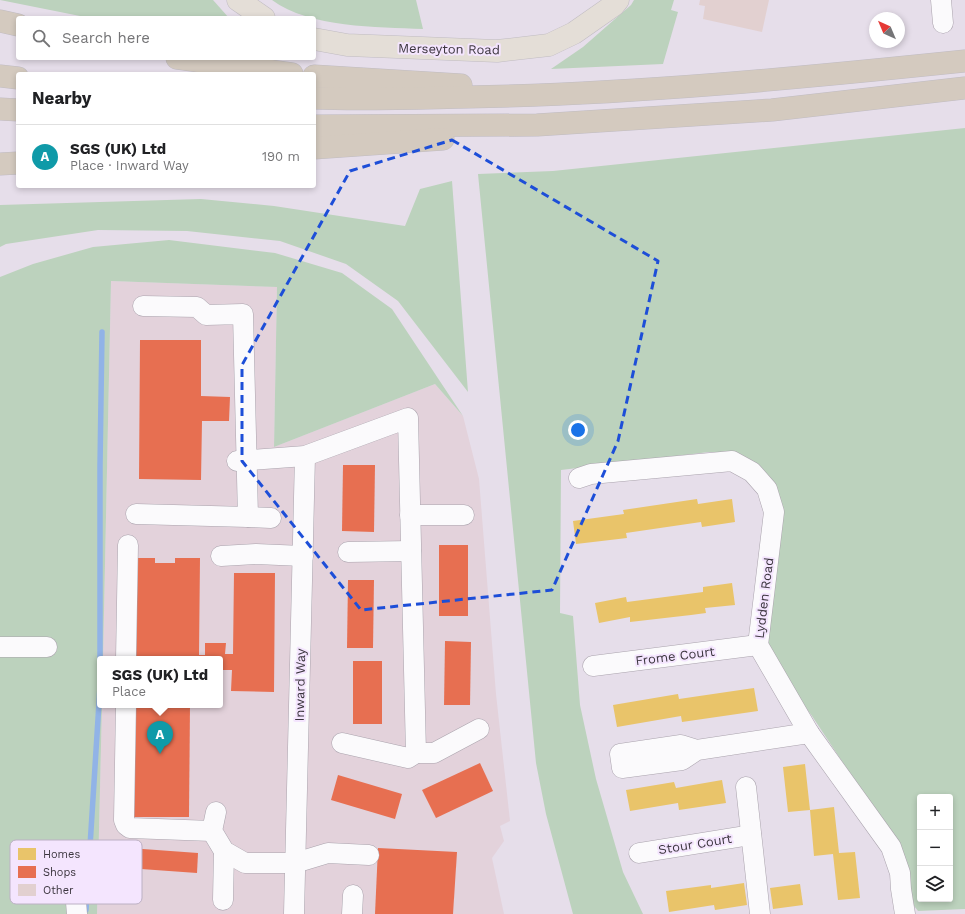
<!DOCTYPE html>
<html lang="en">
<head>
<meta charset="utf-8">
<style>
  body { margin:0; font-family:"Work Sans",sans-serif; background:#f2f2f2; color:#202124 }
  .controls { position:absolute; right:12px; bottom:12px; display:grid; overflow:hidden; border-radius:4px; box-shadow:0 2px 6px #0003 }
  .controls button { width:36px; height:36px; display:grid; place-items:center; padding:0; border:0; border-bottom:1px solid #e0e0e0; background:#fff; color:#202124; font:20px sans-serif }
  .compass { position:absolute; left:869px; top:12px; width:36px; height:36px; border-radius:50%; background:#fff; box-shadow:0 2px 6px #0003; rotate:316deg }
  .you { position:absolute; left:578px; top:430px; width:14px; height:14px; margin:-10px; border:3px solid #fff; border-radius:50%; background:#1a73e8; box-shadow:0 0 0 6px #1a73e833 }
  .badge { display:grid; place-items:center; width:26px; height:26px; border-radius:50%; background:#77707a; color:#fff; font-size:13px; font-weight:700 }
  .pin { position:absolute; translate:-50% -33px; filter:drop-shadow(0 1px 2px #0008) }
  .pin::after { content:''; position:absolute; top:21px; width:14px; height:12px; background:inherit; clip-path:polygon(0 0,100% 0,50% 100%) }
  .popup { position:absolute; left:97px; top:656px; width:126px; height:52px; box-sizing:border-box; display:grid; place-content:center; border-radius:4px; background:#fff; filter:drop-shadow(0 1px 3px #0005); font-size:13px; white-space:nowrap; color:#757577 }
  .popup b { font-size:15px; color:#202124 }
  .popup::after { content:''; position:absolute; left:50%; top:100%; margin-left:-8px; border:8px solid transparent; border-top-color:#fff }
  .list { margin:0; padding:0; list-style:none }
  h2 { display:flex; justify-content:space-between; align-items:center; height:52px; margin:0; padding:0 16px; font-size:17px }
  h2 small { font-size:13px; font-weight:400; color:#757577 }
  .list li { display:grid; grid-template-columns:26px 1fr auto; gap:12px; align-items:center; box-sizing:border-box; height:64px; padding:0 16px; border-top:1px solid #e0e0e0 }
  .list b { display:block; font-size:15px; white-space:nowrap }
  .list p { margin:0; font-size:13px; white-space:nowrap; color:#757577 }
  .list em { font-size:13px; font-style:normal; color:#757577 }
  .icon { flex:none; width:22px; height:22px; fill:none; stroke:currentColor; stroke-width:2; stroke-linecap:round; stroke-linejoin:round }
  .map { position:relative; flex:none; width:965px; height:914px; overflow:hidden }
  .search { position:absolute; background:#fff; box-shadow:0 2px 6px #0003; left:16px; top:16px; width:300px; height:44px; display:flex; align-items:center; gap:10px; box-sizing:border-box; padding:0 14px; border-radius:4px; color:#757577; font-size:15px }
  .panel { position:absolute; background:#fff; box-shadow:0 2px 6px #0003; left:16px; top:72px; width:300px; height:116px; border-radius:4px }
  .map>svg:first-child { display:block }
  .commercial { fill:#e3d2db }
  .green { fill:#bcd2bd; fill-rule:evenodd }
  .homes { fill:#e9c46a }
  .shops { fill:#e76f51 }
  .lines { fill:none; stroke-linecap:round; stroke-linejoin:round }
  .stream { stroke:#91b3e7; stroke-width:5.5 }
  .building { fill:#e2d0d0 }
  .minor-casing { stroke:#aaa3ad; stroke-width:21 }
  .major-casing { stroke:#c0bcc2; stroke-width:23 }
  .highway-casing { stroke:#c0bcc2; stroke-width:23 }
  .minor { stroke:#fbfafc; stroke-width:20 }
  .major { stroke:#e4ded7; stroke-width:22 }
  .highway { stroke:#d4cabf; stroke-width:22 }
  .marked { fill:none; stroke:#1d4ed8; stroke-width:3; stroke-dasharray:8 5; stroke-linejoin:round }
  .labels { text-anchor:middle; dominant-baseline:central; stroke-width:4; stroke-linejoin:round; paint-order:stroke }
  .street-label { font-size:13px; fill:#3b353e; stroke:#f4e5fe }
  .key { fill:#f4e5fe; stroke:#bcb0c4; stroke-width:1 }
  .key-label { font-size:11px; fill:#3b353e }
</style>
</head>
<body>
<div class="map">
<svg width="965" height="914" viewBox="0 0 965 914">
  <rect width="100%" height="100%" fill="#e6deea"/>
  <!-- commercial -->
  <path class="commercial" d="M 111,281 L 277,287 L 274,447 L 435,384 L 463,416 L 479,479 L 496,694 L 510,821 L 500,826 L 504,841 L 492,858 L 504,914 L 97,914 L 102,705 L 220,705 L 220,659 L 103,659 Z"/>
  <!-- green -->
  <g class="green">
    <path d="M 0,0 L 213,0 L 229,18 L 90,18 Z"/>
    <path d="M 272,0 L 416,0 L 423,29 C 377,27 310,28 272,0 Z"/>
    <path d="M 634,0 L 674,0 L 671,10 L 678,12 L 663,64 L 551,69 L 583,47 L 631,5 Z"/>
    <path d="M 965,128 L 965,909 L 918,911 L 911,902 L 904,855 L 812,716 L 771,662 L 763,642 L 780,511 L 732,454 L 709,452 L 561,470 L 560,613 L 573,616 L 580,705 L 596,779 L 623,872 L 643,914 L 573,914 L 546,814 L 536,763 L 478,174 L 553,171 ZM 920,797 L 950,797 L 950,899 L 920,899 Z"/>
    <path d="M 452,181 L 468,392 L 398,301 L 346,264 L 280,241 L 187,231 L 98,230 L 6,244 L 0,247 L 0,205 L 201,199 L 274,206 L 405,226 L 420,189 Z"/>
    <path d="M 169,240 L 275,253 L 342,273 L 392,309 L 463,416 L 435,384 L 274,447 L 277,287 L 111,281 L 103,659 L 100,659 L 100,705 L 102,705 L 97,914 L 0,914 L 0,277 L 33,264 L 93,247 Z"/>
  </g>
  <!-- homes -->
  <g class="homes">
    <path d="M 697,499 L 698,504 L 732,499 L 735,522 L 702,527 L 701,522 L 626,533 L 627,538 L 576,544 L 573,521 L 624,514 L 623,510 Z"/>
    <path d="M 732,583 L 735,605 L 705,608 L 706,613 L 691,615 L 630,622 L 630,617 L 599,623 L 595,603 L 626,597 L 627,602 L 703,592 L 703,587 Z"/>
    <path d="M 754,688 L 758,711 L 682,722 L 681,716 L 617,727 L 613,705 L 678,694 L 679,699 Z"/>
    <path d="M 805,764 L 810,810 L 834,807 L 839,853 L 855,852 L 860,898 L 838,900 L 833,854 L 814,856 L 810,810 L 788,812 L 783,767 Z"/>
    <path d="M 722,780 L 726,803 L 679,810 L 678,803 L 630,811 L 626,790 L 674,782 L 676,788 Z"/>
    <path d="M 744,883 L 747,905 L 715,910 L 714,905 L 669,912 L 666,891 L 711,885 L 711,888 Z"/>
    <path d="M 800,884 L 803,905 L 773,909 L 770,888 Z"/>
  </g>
  <!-- shops -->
  <g class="shops">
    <path d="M 140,340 L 201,340 L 201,396 L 230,397 L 229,421 L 202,421 L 201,480 L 139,479 Z"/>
    <path d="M 343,465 L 375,465 L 374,532 L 342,531 Z"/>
    <rect x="439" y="545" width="29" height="71"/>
    <path d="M 132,558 L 155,558 L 155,563 L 175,563 L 175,558 L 200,558 L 199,655 L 205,655 L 205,643 L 226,643 L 225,654 L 233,654 L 234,573 L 275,573 L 274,692 L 231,691 L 232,670 L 220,670 L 220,659 L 132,659 Z"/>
    <path d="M 348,580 L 374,580 L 373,648 L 347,648 Z"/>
    <path d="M 445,641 L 471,642 L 470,705 L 444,705 Z"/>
    <rect x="353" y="661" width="29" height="63"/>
    <path d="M 132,705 L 190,705 L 189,817 L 131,817 Z"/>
    <path d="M 480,763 L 493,791 L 436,818 L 422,790 Z"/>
    <path d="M 338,775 L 402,794 L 395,819 L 331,800 Z"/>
    <path d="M 129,848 L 198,853 L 197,873 L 127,868 Z"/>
    <path d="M 378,848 L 457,852 L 453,914 L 375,914 Z"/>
  </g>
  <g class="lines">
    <!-- stream -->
    <g class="stream">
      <path d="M 100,683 L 100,466 L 102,332"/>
      <path d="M 86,910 L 100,687"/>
    </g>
  </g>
  <!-- building -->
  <path class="building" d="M 700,0 L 769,0 L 762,32 L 703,19 L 705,6 L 699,5 Z"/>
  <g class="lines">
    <defs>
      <g id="minor">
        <path d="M 941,0 L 943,23"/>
        <path d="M 237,461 L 305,456 L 408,418 L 416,753 L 408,758 L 342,743"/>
        <path d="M 579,478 L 591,474 L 732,461 L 752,472 L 767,489 L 774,512 L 758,645 L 809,733 L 891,847 L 900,873 L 901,889 L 905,914"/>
        <path d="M 136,514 L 248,517 L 243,314 L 206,315 L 197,307 L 143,306"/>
        <path d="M 410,515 L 464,515"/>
        <path d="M 248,517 L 271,518"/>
        <path d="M 348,552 L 411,551"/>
        <path d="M 221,556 L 256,554 L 303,556"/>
        <path d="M 0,647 L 47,647"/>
        <path d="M 126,659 L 128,545"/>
        <path d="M 593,666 L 758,645"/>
        <path d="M 126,705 L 124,820 L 126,825 L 130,828 L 212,831"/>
        <path d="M 697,750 L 681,745 L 620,754 L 622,768 L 682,760 L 697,750 L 809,733"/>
        <path d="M 416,753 L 434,753 L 479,729"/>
        <path d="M 746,787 L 760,914"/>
        <path d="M 216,812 L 212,831 L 224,851 L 245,863 L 295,863 L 328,853 L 369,855"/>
        <path d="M 639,853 L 751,835"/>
        <path d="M 75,890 L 77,914"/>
        <path d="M 223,900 L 224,851"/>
        <path d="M 294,914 L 305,456"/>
        <path d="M 352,914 L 353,895"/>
      </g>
      <g id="major">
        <path d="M 238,0 L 264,18"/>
        <path d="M 314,39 L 347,45 L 497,51 L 549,45 L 574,33 L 614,5 L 618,0"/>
      </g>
      <g id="highway">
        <path d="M 0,21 L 18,25"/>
        <path d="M 177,58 L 292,74"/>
        <path d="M 0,76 L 18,78"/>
        <path d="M 314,76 L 461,85"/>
        <path d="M 314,98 C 365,100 417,98 468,97 C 634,94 800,78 965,61"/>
        <path d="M 0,109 L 18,110"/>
        <path d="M 314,126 L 537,125 L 772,110 L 965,88"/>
        <path d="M 314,148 L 443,139"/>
        <path d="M 0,164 L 18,163"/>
      </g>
    </defs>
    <!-- minor casing -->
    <use href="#minor" class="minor-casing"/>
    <!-- major casing -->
    <use href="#major" class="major-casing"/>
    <!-- highway casing -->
    <use href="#highway" class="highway-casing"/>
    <!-- minor -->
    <use href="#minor" class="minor"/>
    <!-- major -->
    <use href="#major" class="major"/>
    <!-- highway -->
    <use href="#highway" class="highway"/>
  </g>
  <!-- marked area -->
  <path class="marked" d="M 452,140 L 658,261 L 618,441 L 552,590 L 361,610 L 242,461 L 242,365 L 350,171 Z"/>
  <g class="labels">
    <!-- street labels -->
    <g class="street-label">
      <text transform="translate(449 49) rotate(1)">Merseyton Road</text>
      <text transform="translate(764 598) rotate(-83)">Lydden Road</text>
      <text transform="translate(675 656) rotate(-7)">Frome Court</text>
      <text transform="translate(300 685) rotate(-89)">Inward Way</text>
      <text transform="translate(695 844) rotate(-9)">Stour Court</text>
    </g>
  </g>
  <!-- legend -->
  <rect x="10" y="840" width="132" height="64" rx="6" class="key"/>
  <rect x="18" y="848" width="18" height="12" fill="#e9c46a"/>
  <rect x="18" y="866" width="18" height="12" fill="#e76f51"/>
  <rect x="18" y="884" width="18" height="12" fill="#e2d0d0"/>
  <g class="key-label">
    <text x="43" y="858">Homes</text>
    <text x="43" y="876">Shops</text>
    <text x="43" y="894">Other</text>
  </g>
</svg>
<div class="controls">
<button>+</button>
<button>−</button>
<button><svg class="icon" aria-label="layers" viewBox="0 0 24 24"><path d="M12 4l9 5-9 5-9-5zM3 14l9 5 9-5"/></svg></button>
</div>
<svg class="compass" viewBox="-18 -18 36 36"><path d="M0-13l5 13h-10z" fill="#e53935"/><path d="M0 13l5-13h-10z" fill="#757577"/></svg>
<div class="you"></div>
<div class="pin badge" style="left:160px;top:754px;background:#0f9aa8">A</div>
<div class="popup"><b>SGS (UK) Ltd</b>Place</div>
<div class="search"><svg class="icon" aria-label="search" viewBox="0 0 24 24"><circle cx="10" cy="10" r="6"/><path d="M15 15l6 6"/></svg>Search here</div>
<section class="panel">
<h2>Nearby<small></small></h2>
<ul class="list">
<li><span class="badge" style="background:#0f9aa8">A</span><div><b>SGS (UK) Ltd</b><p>Place · Inward Way</p></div><em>190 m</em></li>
</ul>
</section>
</div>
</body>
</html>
